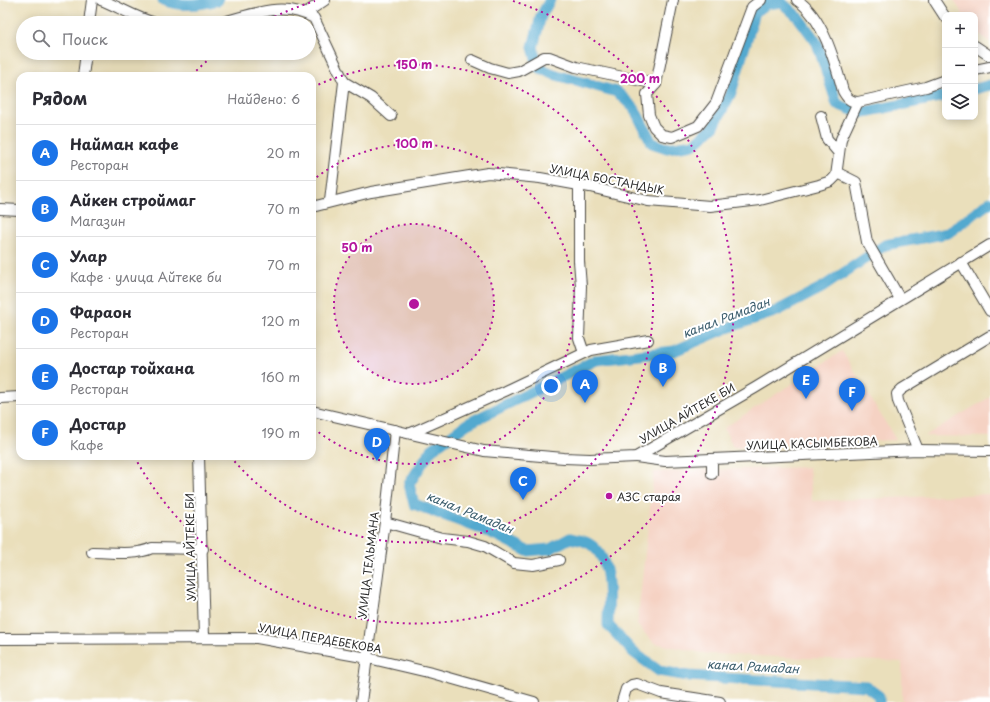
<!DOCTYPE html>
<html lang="ru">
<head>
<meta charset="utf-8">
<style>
  body { margin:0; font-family:"Playpen Sans",sans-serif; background:#f7f7f7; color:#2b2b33 }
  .controls { position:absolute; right:12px; top:12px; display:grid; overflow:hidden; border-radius:8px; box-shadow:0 2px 10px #0003 }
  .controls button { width:36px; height:36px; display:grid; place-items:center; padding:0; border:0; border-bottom:1px solid #e1e1e2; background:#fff; color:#2b2b33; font:20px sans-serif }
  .you { position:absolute; left:551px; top:386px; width:14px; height:14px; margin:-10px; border:3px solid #fff; border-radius:50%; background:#1a73e8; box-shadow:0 0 0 6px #1a73e833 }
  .badge { display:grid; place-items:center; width:26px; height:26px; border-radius:50%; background:#1a73e8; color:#fff; font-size:13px; font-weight:700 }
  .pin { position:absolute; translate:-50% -33px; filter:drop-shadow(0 1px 2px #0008) }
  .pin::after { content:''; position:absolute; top:21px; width:14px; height:12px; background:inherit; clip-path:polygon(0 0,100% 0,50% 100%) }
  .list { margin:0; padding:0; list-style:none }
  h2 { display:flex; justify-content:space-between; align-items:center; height:52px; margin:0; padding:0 16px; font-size:17px }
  h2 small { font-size:13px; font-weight:400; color:#7c7c81 }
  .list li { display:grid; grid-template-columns:26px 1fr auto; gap:12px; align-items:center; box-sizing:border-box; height:56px; padding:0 16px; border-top:1px solid #e1e1e2 }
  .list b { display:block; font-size:15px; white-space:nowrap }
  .list p { margin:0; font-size:13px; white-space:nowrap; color:#7c7c81 }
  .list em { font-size:13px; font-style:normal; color:#7c7c81 }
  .icon { flex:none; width:22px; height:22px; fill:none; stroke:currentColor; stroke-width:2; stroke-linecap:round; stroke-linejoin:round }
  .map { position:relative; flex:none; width:990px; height:702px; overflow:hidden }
  .search { position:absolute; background:#fff; box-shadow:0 2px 10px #0003; left:16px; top:16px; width:300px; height:44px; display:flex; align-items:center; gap:10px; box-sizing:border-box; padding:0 14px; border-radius:22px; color:#7c7c81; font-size:15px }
  .panel { position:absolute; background:#fff; box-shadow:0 2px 10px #0003; left:16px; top:72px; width:300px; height:388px; border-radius:12px }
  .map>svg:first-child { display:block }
  .built { fill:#f5d2c3 }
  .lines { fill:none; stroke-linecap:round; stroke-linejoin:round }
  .canal { stroke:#52a9cf; stroke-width:11 }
  .street-casing { stroke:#484641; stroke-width:12 }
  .street { stroke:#fff; stroke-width:10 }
  .ring { fill:none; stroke:#b5179e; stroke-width:2; stroke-dasharray:2 4 }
  .poi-dot { fill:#b5179e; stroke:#fff; stroke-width:1.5 }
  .labels { text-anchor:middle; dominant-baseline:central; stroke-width:4; stroke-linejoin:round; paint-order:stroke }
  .street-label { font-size:11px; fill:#2b2b2b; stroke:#fff }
  .poi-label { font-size:11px; fill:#2b2b2b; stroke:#fff; text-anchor:start }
  .water-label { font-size:12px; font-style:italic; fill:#3b5d6d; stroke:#fff }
  .centre { fill:#b5179e; stroke:#fff; stroke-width:2 }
  .ring-label { font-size:12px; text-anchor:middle; font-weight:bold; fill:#b5179e; stroke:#fff; stroke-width:4; stroke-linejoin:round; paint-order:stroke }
</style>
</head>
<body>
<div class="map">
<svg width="990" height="702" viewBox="0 0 990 702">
  <rect width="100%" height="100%" fill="#fff"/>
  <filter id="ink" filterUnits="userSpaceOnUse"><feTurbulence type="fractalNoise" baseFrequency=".025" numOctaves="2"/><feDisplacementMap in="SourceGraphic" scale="8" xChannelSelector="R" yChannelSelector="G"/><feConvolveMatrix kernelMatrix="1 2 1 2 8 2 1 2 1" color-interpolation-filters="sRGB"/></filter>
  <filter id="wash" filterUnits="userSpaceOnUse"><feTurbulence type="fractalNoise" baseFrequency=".012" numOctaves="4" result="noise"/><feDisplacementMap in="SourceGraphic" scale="16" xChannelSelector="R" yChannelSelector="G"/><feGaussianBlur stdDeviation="0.9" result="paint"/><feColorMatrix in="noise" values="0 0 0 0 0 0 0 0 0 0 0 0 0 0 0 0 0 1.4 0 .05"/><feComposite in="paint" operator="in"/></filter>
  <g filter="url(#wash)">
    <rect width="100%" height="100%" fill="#eadfbb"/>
    <!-- built -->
    <g class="built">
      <path d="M 954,0 L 990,0 L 990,42 L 975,31 L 975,15 L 963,15 Z"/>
      <path d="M 842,351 L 896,440 L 733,447 L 724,428 Z"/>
      <path d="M 990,397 L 990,437 L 925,436 Z"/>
      <path d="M 809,467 L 812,501 L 990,494 L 990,702 L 902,702 L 902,662 L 708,654 L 654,643 L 637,625 L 654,472 Z"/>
    </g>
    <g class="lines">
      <!-- canal -->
      <g class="canal">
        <path d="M 163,0 C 181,7 201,5 218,0"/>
        <path d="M 550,0 L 541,16 L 533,47 L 538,67 L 553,74 L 617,92 L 634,108 L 652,143 L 667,148 L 694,144 L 714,126 L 731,93 L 755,12 L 767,4 L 781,2 L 798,17 L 817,43 L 837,104 L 859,113 L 945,96"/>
        <path d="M 975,89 L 990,85"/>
        <path d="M 879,702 L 879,696 L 866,686 L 688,676 L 659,671 L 633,652 L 608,625 C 608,600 614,557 588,543 C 583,540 575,539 570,538 L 550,549 L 527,551 L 492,533 L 414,504 L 409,484 L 431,450 L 467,424 L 596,360 L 674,351 L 727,328 L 777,311 L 823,287 L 885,245 L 948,233 L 990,202"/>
      </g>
    </g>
  </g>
  <g filter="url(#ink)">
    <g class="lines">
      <defs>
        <g id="street">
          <path d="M 101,0 C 120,7 137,19 156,23"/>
          <path d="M 673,0 L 656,84 L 647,94 L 649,115 L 654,127 L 662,135 L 672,137 L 698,126 L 716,103 L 752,7 L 761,0"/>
          <path d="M 797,0 C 823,17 835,62 843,91 C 847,98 850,102 858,102 L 926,87 L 945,80"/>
          <path d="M 934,0 L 945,17"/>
          <path d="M 307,12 L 325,0"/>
          <path d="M 89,23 L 92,0"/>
          <path d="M 219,23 C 253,15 281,0 314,18 L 344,82 L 330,201"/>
          <path d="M 975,46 L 990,56"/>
          <path d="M 472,60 L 490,68 L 508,73 L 519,71 L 544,57 L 549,57 L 576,67 L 656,84"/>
          <path d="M 975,70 L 990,67"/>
          <path d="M 83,76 L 86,53"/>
          <path d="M 344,82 L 371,98 L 391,116"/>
          <path d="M 821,116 L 827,139 L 838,152"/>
          <path d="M 838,173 L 856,182 L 867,242 L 900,299"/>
          <path d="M 579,185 L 579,261 L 581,286 L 579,338 L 584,353"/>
          <path d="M 312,207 L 371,192 L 488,173 L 540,178 L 590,187 L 648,201 L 710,206 L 760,200 L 819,185 L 831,181 L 836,176 L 841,139 L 858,102"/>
          <path d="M 0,209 L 20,210"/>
          <path d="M 961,262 L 990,311"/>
          <path d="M 0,398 L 20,397"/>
          <path d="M 312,411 L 484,451 L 564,458 L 590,459 L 636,457 L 755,388 L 990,245"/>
          <path d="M 411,433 L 505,391 L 591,350 L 648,340"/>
          <path d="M 918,450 L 898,401 L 897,394 L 902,389 L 990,336"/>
          <path d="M 199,456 L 204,638"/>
          <path d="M 636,457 L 665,461 L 918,450 L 990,451"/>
          <path d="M 712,459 L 712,474"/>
          <path d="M 385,522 L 442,538 L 468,541 L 485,546 L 514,563 L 533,565 L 559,560"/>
          <path d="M 92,552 C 110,552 135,556 152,548 L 203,549"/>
          <path d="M 0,639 L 257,638 L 368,658 L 432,673 L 534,702"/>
          <path d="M 361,702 L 385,522 L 395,430"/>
          <path d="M 622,702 L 626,689 L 632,685 L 637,684 L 661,693 L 720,702"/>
        </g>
      </defs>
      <!-- street casing -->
      <use href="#street" class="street-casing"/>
      <!-- street -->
      <use href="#street" class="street"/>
    </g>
  </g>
  <!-- distance rings -->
  <circle cx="414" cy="304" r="80" fill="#b5179e" fill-opacity=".12"/>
  <g class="ring">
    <circle cx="414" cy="304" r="80"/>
    <path d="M312 181A160 160 0 1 1 312 427"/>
    <path d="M313 87A239 239 0 1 1 230 456"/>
    <path d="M192 75A319 319 0 0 1 215 54M264 22A319 319 0 0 1 315 1M513 1A319 319 0 1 1 134 456"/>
  </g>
  <!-- markers -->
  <circle class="poi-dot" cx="609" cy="496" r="4"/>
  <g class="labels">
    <!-- street labels -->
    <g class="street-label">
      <text transform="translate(607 179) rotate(11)">УЛИЦА БОСТАНДЫК</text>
      <text transform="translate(687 413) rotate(-30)">УЛИЦА АЙТЕКЕ БИ</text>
      <text transform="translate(812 443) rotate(-2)">УЛИЦА КАСЫМБЕКОВА</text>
      <text transform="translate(190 547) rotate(-91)">УЛИЦА АЙТЕКЕ БИ</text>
      <text transform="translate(368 565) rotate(-83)">УЛИЦА ТЕЛЬМАНА</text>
      <text transform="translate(320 638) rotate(10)">УЛИЦА ПЕРДЕБЕКОВА</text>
    </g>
    <!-- poi labels -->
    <g class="poi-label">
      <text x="617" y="496">АЗС старая</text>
    </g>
    <!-- water labels -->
    <g class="water-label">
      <text transform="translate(726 317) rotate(-21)">канал Рамадан</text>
      <text transform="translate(470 512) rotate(22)">канал Рамадан</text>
      <text transform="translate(753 666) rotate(3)">канал Рамадан</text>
    </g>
  </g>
  <circle cx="414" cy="304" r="6" class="centre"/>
  <g class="ring-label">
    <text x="414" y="69">150 m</text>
    <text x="640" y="83">200 m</text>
    <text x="414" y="148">100 m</text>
    <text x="357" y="252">50 m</text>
  </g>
</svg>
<div class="controls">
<button>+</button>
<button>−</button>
<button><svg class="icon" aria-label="layers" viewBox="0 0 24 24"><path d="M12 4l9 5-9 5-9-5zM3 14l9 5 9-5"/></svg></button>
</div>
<div class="you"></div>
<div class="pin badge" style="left:585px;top:403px">A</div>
<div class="pin badge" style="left:663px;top:387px">B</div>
<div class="pin badge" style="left:523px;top:500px">C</div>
<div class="pin badge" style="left:377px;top:461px">D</div>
<div class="pin badge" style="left:806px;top:399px">E</div>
<div class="pin badge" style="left:852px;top:411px">F</div>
<div class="search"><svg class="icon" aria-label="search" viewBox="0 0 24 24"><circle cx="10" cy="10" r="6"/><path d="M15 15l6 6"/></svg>Поиск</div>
<section class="panel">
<h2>Рядом<small>Найдено: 6</small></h2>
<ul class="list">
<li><span class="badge">A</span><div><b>Найман кафе</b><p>Ресторан</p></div><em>20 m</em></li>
<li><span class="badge">B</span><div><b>Айкен строймаг</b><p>Магазин</p></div><em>70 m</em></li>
<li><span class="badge">C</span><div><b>Улар</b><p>Кафе · улица Айтеке би</p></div><em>70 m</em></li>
<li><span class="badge">D</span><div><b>Фараон</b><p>Ресторан</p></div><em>120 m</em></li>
<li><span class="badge">E</span><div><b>Достар тойхана</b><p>Ресторан</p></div><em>160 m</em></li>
<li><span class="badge">F</span><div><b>Достар</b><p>Кафе</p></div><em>190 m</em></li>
</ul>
</section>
</div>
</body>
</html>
